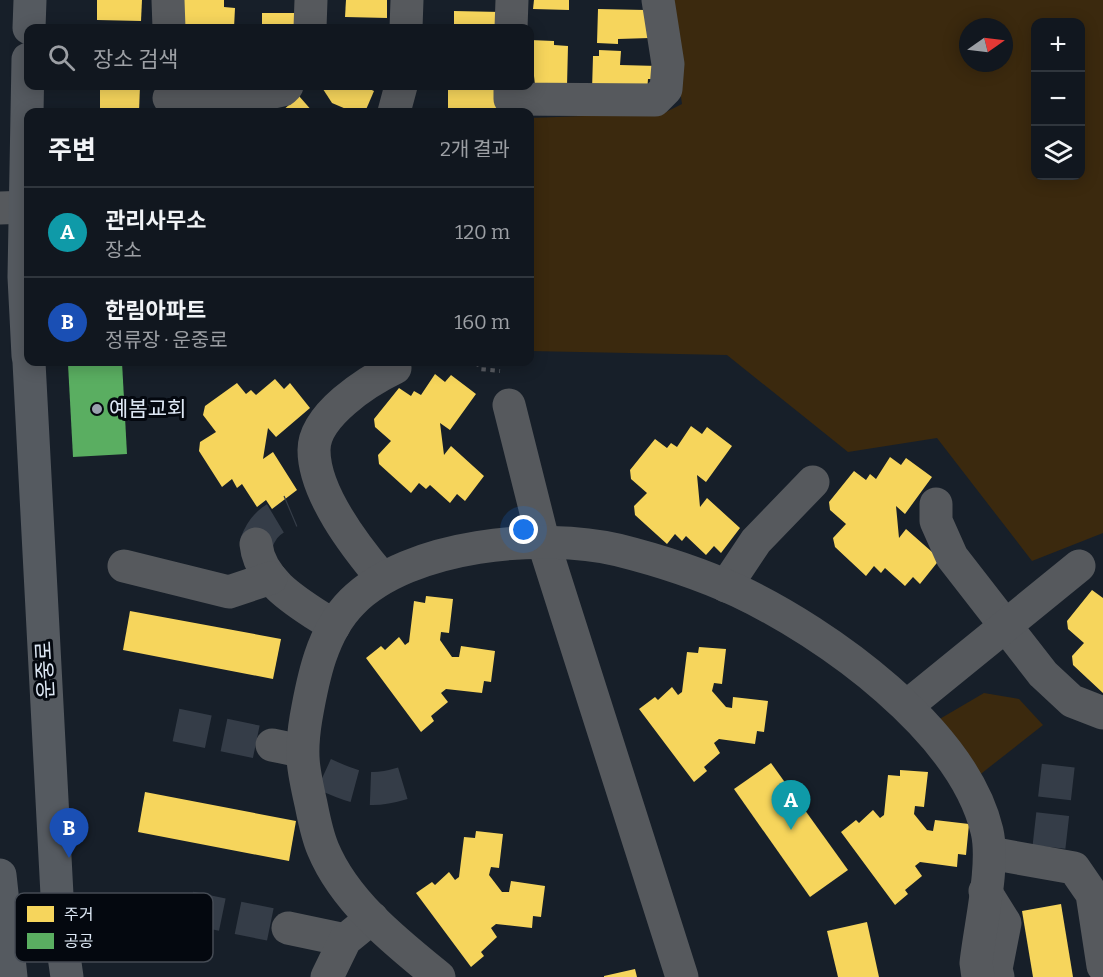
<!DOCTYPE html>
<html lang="ko">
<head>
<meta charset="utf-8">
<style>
  body { margin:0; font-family:Bitter,"Noto Sans KR",serif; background:#1a2028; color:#f1f3f6 }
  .controls { position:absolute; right:18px; top:18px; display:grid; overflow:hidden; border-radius:12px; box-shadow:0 3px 15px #0003 }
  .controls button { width:54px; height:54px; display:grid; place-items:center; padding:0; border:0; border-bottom:2px solid #30363d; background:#11171f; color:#f1f3f6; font:30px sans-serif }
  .compass { position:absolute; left:959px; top:18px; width:54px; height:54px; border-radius:50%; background:#11171f; box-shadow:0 3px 15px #0003; rotate:76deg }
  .you { position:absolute; left:524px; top:530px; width:21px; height:21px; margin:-15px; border:4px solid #fff; border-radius:50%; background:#1a73e8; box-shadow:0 0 0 9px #1a73e833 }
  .badge { display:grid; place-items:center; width:39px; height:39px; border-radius:50%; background:#98a2ae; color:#fff; font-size:20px; font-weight:700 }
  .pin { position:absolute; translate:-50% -50px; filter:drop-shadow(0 2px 3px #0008) }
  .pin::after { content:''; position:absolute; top:32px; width:21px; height:18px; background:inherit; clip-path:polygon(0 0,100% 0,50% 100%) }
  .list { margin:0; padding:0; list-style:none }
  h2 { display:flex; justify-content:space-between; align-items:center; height:78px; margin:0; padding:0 24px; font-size:26px }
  h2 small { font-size:20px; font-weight:400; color:#9c9fa4 }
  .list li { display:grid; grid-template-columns:39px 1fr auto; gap:18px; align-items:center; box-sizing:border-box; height:90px; padding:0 24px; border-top:2px solid #30363d }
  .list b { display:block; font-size:22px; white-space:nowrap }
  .list p { margin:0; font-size:20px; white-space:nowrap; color:#9c9fa4 }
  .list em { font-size:20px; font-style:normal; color:#9c9fa4 }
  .icon { flex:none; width:33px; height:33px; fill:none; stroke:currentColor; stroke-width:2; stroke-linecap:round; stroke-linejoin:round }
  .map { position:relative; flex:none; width:1103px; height:977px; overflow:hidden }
  .search { position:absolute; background:#11171f; box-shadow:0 3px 15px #0003; left:24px; top:24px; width:510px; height:66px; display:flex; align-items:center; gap:15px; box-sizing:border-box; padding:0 21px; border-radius:12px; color:#9c9fa4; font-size:22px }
  .panel { position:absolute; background:#11171f; box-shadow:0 3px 15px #0003; left:24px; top:108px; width:510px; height:258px; border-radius:12px }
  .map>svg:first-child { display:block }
  .green { fill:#3b290e; fill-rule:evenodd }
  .homes { fill:#f6d55c }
  .public { fill:#5aae61 }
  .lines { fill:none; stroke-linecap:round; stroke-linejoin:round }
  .minor-tunnel { stroke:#353d48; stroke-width:33; stroke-dasharray:33 16; stroke-linecap:butt }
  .path { stroke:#585b61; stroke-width:4; stroke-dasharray:4.5 4.5; stroke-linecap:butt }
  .minor { stroke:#56595d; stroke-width:33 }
  .major { stroke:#555a60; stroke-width:33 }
  .poi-dot { fill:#98a2ae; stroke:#04080f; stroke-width:2 }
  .labels { text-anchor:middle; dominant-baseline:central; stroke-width:6; stroke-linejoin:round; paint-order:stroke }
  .poi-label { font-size:21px; fill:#dee8f5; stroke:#04080f; text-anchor:start }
  .street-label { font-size:21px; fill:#dee8f5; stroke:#04080f }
  .key { fill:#04080f; stroke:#454b54; stroke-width:1.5 }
  .key-label { font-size:16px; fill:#dee8f5 }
</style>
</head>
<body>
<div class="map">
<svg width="1103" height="977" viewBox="0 0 1103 977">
  <rect width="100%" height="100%" fill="#171f29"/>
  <!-- green -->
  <g class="green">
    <path d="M 668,0 L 1103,0 L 1103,533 L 1032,561 L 937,438 L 848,452 L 727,355 L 530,351 L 530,118 L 664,113 L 682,104 ZM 1036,22 L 1080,22 L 1080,176 L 1036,176 ZM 968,27 L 1004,27 L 1004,63 L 968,63 Z"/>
    <path d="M 984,693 L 1019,699 L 1043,725 L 968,784 L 926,727 Z"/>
  </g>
  <!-- homes -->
  <g class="homes">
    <path d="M 97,0 L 142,0 L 141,21 L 97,20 Z"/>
    <path d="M 180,0 L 224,0 L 224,7 L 235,8 L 234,28 L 180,28 Z"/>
    <path d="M 346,0 L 387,0 L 387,18 L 345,17 Z"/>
    <path d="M 534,0 L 569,0 L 569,10 L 533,9 Z"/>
    <path d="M 598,9 L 645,10 L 650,38 L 618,39 L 618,44 L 597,43 Z"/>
    <path d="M 454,11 L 501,12 L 501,28 L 454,28 Z"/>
    <rect x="262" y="13" width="36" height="15"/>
    <path d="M 530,40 L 554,41 L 554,45 L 568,46 L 567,86 L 535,85 L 534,76 L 530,75 Z"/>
    <path d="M 599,50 L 621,51 L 620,65 L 658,66 L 657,79 L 648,79 L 647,91 L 592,90 L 593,56 L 599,56 Z"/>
    <path d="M 100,86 L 140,86 L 139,112 L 100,112 Z"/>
    <path d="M 321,86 L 363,86 L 374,91 L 365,112 L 353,112 L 332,103 Z"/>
    <path d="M 448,86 L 499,86 L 498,111 L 448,110 Z"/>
    <path d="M 299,96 L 313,112 L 281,112 Z"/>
    <path d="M 435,374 L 445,382 L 451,375 L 476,394 L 450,430 L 440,423 L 444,455 L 451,446 L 484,476 L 465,501 L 457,494 L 450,503 L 430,485 L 426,489 L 419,483 L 411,493 L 379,464 L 378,455 L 391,441 L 375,427 L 374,419 L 399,388 L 411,396 L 414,391 L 421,395 Z"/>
    <path d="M 275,379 L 284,389 L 290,383 L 310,408 L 276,437 L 268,428 L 263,459 L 273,452 L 297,490 L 272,509 L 266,500 L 257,507 L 242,484 L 237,488 L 232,479 L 222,487 L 199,451 L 200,442 L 216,432 L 203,415 L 205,406 L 237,383 L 246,394 L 251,390 L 256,395 Z"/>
    <path d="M 691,426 L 702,434 L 707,427 L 732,446 L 706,482 L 697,475 L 700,507 L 707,498 L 740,528 L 721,553 L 714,546 L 706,555 L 686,536 L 682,541 L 675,534 L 667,544 L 635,515 L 634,506 L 647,493 L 631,479 L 630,470 L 655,439 L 667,448 L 671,443 L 677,447 Z"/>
    <path d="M 890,457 L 901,465 L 906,458 L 932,477 L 905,514 L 896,506 L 899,538 L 906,529 L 940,559 L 920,584 L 913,577 L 905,586 L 885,568 L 881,573 L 874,566 L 866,576 L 835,547 L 833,538 L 846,524 L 830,510 L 829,502 L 854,471 L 866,480 L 870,474 L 876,479 Z"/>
    <path d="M 1092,590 L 1103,598 L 1103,693 L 1073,665 L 1072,656 L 1084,643 L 1068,629 L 1067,621 Z"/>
    <path d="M 426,596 L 453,599 L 449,633 L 441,632 L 440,640 L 452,657 L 459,657 L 461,646 L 495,651 L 491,682 L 484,681 L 482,693 L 446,689 L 441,693 L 448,702 L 431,716 L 434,721 L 421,732 L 366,658 L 381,646 L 385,650 L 399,637 L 405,645 L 409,642 L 414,601 L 425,603 Z"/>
    <path d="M 130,611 L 281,639 L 273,679 L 123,650 Z"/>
    <path d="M 699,647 L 726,649 L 722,684 L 714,683 L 712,691 L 726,707 L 732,708 L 733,697 L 768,701 L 764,732 L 757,731 L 755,744 L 719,739 L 714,743 L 720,753 L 704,767 L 707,771 L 694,782 L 639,709 L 655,697 L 658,700 L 672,687 L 678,695 L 682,692 L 687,652 L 698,653 Z"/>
    <path d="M 771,763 L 848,870 L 810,897 L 734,789 Z"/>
    <path d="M 900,770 L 928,772 L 924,807 L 915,806 L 914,814 L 927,830 L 933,831 L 935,820 L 969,824 L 966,855 L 958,854 L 957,867 L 920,862 L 915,866 L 922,876 L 905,890 L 908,894 L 895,905 L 841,832 L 856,820 L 859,823 L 873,810 L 880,818 L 884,815 L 888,775 L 900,776 Z"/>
    <path d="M 145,792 L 296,821 L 289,861 L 138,832 Z"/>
    <path d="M 476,831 L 503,834 L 499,868 L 491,867 L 489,875 L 502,892 L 509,892 L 511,881 L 545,886 L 541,917 L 533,916 L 532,928 L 496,924 L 491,928 L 497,937 L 481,952 L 484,956 L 471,967 L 416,893 L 432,882 L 435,885 L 449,872 L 455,880 L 459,877 L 464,837 L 475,838 Z"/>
    <path d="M 1061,904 L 1073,977 L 1033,977 L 1022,911 Z"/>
    <path d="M 867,922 L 879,977 L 838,977 L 827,931 Z"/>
    <path d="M 635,969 L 637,977 L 604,977 L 604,976 Z"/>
  </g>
  <!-- public -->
  <path class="public" d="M 122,362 L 127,454 L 73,457 L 68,364 Z"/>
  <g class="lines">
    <!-- minor-tunnel -->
    <g class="minor-tunnel">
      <path d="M 256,544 C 263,524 272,519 291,511"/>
      <path d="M 176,725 L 272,745"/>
      <path d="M 324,774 C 363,792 375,793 416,779"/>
      <path d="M 1049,847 L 1060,750"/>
      <path d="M 190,908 L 288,928"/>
    </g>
    <!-- path -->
    <g class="path">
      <path d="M 477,362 L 480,369 L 500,371"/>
      <path d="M 80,823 L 89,823"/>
    </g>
    <!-- minor -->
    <g class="minor">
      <path d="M 168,0 L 169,28"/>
      <path d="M 310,28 L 311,0"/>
      <path d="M 406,28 L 407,0"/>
      <path d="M 511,28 L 512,0"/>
      <path d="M 510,86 L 510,99 L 655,100 L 666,89 L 668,64 L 658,0"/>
      <path d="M 169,98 L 238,100 L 283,90 L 287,86"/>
      <path d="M 394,112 L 401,86"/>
      <path d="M 0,208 L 28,207"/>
      <path d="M 509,405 L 544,544 L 682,977"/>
      <path d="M 936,504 L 936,521 L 952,557 L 1043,674 L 1072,701 L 1103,713"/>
      <path d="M 256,544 C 260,584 304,606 334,626"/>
      <path d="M 124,566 L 229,592 L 271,578"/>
      <path d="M 382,578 C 355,546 314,493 314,450 C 314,415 368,381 395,368"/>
      <path d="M 726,586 L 756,541 L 813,482"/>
      <path d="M 907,706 L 1079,566"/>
      <path d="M 272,745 L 301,751"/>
      <path d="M 990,853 L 1074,868 L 1092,894 L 1103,966"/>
      <path d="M 985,891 L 1005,923 L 996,969 L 998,977"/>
      <path d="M 288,928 L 345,940"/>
      <path d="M 327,977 L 345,940 L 372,918"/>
      <path d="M 439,977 C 396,942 345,902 323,849 C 317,835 314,819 311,804 C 303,769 300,754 306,718 C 313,678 322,632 352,602 C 409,544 542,532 618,550 C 658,560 701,574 738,591 C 827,633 963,730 987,831 C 995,865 980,926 976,963 L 978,977"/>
    </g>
    <!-- major -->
    <g class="major">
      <path d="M 29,28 L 30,0"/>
      <path d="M 28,59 L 24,277 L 28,356"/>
      <path d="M 29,362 L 58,914 L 67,977"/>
      <path d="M 0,875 L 11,977"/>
    </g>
  </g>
  <!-- markers -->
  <circle class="poi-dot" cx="97" cy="409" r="6"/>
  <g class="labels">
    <!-- poi labels -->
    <g class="poi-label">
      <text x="109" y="409">예봄교회</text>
    </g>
    <!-- street labels -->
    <g class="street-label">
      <text transform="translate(45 670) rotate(-93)">운중로</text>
    </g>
  </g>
  <!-- legend -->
  <rect x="15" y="893" width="198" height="69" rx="9" class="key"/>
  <rect x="27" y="906" width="27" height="16" fill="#f6d55c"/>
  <rect x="27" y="933" width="27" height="16" fill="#5aae61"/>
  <g class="key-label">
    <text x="64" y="920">주거</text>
    <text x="64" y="947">공공</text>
  </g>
</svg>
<div class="controls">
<button>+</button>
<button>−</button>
<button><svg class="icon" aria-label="layers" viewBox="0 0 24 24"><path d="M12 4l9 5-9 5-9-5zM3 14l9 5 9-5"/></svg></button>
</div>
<svg class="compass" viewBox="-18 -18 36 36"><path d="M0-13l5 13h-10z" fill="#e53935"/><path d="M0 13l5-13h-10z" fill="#9c9fa4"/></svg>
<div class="you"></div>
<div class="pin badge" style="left:791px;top:830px;background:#0f9aa8">A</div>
<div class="pin badge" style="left:69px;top:858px;background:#1a4fb4">B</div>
<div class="search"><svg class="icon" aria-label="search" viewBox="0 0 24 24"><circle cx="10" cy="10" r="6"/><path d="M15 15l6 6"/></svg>장소 검색</div>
<section class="panel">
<h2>주변<small>2개 결과</small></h2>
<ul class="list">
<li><span class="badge" style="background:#0f9aa8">A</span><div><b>관리사무소</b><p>장소</p></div><em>120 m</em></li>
<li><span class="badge" style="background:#1a4fb4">B</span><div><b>한림아파트</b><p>정류장 · 운중로</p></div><em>160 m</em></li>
</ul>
</section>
</div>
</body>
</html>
